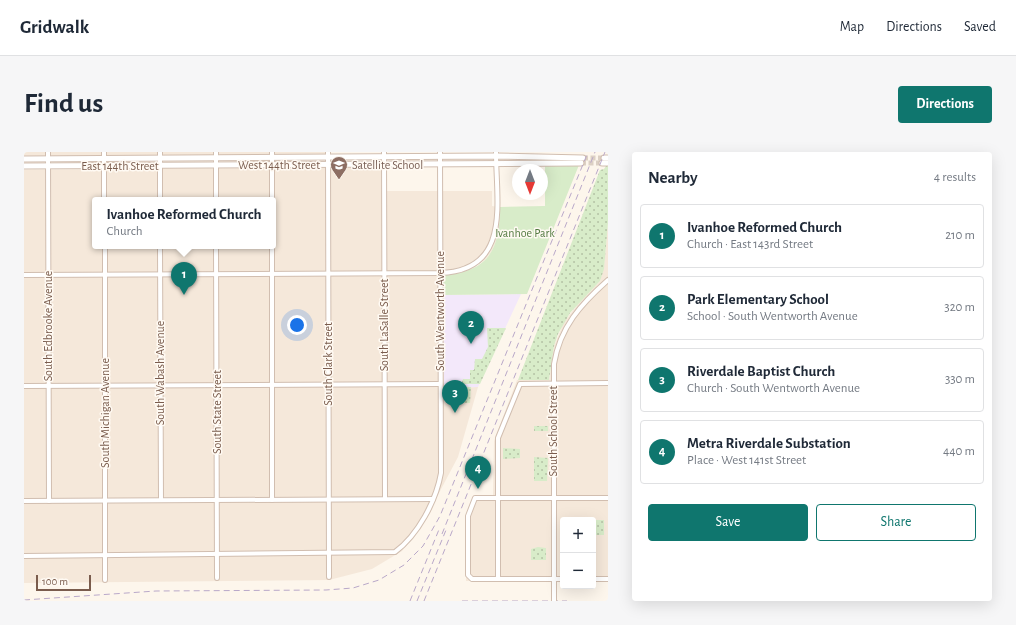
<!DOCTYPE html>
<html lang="en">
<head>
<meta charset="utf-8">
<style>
  body { margin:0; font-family:"Alegreya Sans",sans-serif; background:#f6f6f7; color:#1f2937 }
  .controls { position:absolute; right:12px; bottom:12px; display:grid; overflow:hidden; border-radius:4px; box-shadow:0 4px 16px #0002 }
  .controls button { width:36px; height:36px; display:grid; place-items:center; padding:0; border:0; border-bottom:1px solid #e0e1e3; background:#fff; color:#1f2937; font:20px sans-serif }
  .compass { position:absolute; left:488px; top:12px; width:36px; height:36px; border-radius:50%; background:#fff; box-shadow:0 4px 16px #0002; rotate:180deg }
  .scale { position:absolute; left:12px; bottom:10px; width:55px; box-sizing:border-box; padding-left:4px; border:2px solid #7a5c4d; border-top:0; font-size:11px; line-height:14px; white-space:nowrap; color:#7a5c4d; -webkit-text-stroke:3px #fffaf3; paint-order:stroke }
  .you { position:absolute; left:273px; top:173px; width:14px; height:14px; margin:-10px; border:3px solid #fff; border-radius:50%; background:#1a73e8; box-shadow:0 0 0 6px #1a73e833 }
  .badge { display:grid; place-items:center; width:26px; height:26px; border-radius:50%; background:#0f766e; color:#fff; font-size:13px; font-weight:700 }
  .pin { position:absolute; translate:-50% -33px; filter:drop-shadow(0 1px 2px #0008) }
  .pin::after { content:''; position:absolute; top:21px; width:14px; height:12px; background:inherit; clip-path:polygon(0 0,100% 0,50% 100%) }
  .popup { position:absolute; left:68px; top:45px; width:184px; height:52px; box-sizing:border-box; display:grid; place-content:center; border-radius:4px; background:#fff; filter:drop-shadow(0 1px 3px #0005); font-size:13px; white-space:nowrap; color:#747a83 }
  .popup b { font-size:15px; color:#1f2937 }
  .popup::after { content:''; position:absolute; left:50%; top:100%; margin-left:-8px; border:8px solid transparent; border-top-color:#fff }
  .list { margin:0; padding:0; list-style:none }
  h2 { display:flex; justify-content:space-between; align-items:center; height:52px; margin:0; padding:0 16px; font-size:17px }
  h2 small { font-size:13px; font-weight:400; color:#747a83 }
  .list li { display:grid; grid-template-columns:26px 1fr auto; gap:12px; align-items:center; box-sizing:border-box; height:64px; margin:0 8px 8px; padding:0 8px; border:1px solid #e0e1e3; border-radius:4px }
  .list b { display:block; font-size:15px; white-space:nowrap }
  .list p { margin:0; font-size:13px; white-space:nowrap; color:#747a83 }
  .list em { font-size:13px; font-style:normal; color:#747a83 }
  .actions { display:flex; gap:8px; padding:12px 16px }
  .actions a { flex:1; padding:9px 0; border:1px solid #0f766e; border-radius:4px; text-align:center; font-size:14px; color:#0f766e }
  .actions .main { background:#0f766e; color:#fff }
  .map { position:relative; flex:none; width:584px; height:449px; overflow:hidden; border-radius:4px }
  header { display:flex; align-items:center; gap:24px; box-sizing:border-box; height:56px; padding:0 20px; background:#fff; border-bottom:1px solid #e0e1e3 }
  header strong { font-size:19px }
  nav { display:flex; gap:22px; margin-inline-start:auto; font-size:14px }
  .intro { display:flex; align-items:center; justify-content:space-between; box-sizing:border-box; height:96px; padding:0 24px }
  h1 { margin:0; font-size:28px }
  .button { padding:10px 18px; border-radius:4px; background:#0f766e; color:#fff; font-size:14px; font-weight:700 }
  main { display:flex; gap:24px; padding:0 24px }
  aside { flex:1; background:#fff; border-radius:4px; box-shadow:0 4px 16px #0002 }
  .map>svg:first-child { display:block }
  .residential { fill:#f5e8da; fill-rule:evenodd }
  .education { fill:#f3e8fa }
  .grass { fill:url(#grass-dots) }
  .green { fill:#d8ecc9 }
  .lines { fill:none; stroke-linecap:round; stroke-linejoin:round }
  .tertiary-tunnel { stroke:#dcd0c4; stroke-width:5; stroke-dasharray:5 2.5; stroke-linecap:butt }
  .minor-casing { stroke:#d1beb0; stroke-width:6 }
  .tertiary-casing { stroke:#d1beb0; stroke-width:7 }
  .minor { stroke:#fff; stroke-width:4 }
  .tertiary { stroke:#fff; stroke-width:5 }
  .rail { stroke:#b9a8c9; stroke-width:1; stroke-dasharray:6 4; stroke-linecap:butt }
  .minor-bridge-casing { stroke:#d1beb0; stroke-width:6; stroke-linecap:butt }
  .minor-bridge { stroke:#fff; stroke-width:4 }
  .labels { text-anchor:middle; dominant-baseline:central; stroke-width:3; stroke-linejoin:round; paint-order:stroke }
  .street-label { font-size:12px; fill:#7a5c4d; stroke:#fffaf3 }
  .education-label { font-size:12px; fill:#785e54; stroke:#fffaf3; text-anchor:start }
  .park-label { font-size:12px; fill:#537a41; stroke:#fffaf3 }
</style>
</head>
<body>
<header>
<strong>Gridwalk</strong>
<nav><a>Map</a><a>Directions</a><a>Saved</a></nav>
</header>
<div class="intro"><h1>Find us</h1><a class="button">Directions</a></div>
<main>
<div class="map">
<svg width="584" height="449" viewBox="0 0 584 449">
  <defs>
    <pattern id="grass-dots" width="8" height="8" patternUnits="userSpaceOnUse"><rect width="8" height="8" fill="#d8ecc9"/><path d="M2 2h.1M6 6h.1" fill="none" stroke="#b4c2a5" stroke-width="1.8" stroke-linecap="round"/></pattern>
  </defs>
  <rect width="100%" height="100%" fill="#fdf6ec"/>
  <!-- residential -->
  <g class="residential">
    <path d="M 0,0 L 304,0 L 304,5 L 0,7 Z"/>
    <path d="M 357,15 L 357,39 L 468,39 L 468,54 L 476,55 L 476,77 L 473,87 L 468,99 L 461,108 L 440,121 L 419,124 L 423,236 L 454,235 L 434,305 L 397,375 L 378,399 L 348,417 L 305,428 L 0,431 L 0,18 ZM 71,48 L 249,48 L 249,94 L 71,94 Z"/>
    <path d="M 584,71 L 584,429 L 569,429 L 569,368 L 539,368 L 539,429 L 442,429 L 442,364 L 449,344 L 469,343 L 470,289 L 493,228 L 525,228 L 530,194 L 540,170 L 554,152 L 576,129 L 580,115 Z"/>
  </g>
  <!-- education -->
  <path class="education" d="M 497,142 L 454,235 L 420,236 L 419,143 Z"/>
  <!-- grass -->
  <g class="grass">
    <path d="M 582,14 L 584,14 L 584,71 L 580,117 L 576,129 L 546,161 L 534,182 L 530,194 L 525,228 L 494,228 L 576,18 L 580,17 Z"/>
    <path d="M 463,176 L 482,176 L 456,232 L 437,232 L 439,227 L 446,227 L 446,218 L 450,218 L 451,207 L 458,207 L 464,195 Z"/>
    <path d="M 447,235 L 446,251 L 423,251 L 423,236 Z"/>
    <rect x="510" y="274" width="14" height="5"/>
    <path d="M 479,296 L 496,297 L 496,306 L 479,307 Z"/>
    <path d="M 510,305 L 524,306 L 523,329 L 510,329 Z"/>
    <path d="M 562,368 L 580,368 L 580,383 L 569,383 L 569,368 Z"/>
    <path d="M 514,395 L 522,396 L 522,408 L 507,408 L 507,397 Z"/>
  </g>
  <!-- green -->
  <path class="green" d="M 555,13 L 503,142 L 419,143 L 419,123 C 465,120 476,97 476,55 L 521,54 L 521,14 Z"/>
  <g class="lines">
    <!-- tertiary-tunnel -->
    <g class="tertiary-tunnel">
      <path d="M 559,6 L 580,6"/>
      <path d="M 557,11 L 578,11"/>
    </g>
    <defs>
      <g id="minor">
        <path d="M 24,0 L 25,349"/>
        <path d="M 80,0 L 80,48"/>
        <path d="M 136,0 L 136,48"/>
        <path d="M 192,0 L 192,48"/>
        <path d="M 248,0 L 248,48"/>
        <path d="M 304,0 L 305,425"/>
        <path d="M 360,0 L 361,347"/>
        <path d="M 81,94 L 81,428"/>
        <path d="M 136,94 L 137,348"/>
        <path d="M 192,94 L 193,426"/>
        <path d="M 248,94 L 248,348"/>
        <path d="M 0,123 L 416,121 C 488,119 472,50 472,0"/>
        <path d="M 0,234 L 416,232"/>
        <path d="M 0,349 L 409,347"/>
        <path d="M 0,404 L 371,400 C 394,383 412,349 417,321 L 416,0"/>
        <path d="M 474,427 L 474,286 L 496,232 L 584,231"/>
        <path d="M 539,427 L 448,427 L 444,423 L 444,364 L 451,346 L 584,346"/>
        <path d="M 569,427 L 584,427"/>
        <path d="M 530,438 L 530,212 C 536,175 557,152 584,128"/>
      </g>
      <g id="tertiary">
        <path d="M 580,6 L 584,6"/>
        <path d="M 0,7 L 472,4 L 559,6"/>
        <path d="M 578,11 L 584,11"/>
        <path d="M 0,14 L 557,11"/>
      </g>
    </defs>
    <!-- minor casing -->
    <use href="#minor" class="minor-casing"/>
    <!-- tertiary casing -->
    <use href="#tertiary" class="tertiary-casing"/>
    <!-- minor -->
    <use href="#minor" class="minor"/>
    <!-- tertiary -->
    <use href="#tertiary" class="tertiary"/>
    <!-- rail -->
    <g class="rail">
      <path d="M 418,382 L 571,0"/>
      <path d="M 0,448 L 132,439 L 302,438 L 329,436 L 355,428 L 380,413 L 399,394 L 416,364 L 564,0"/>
      <path d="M 386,449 L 416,375"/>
      <path d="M 393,449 L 422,378"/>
      <path d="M 400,449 L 581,0"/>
      <path d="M 438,449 L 543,449"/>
    </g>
    <defs>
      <path id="minor-bridge" d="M 530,438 L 530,449"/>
    </defs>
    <!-- minor-bridge casing -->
    <use href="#minor-bridge" class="minor-bridge-casing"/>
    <!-- minor-bridge -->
    <use href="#minor-bridge" class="minor-bridge"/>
  </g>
  <!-- icons -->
  <defs>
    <symbol id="school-pin" viewBox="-11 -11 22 30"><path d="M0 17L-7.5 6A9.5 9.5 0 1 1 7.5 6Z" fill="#8d6e63" stroke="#fffaf3"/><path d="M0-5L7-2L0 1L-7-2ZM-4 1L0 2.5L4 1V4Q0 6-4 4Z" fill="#fff"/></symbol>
  </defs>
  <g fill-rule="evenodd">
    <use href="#school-pin" x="305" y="3" width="20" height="27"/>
  </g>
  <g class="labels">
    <!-- street labels -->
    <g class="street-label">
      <text x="255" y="13">West 144th Street</text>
      <text x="96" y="14">East 144th Street</text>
      <text transform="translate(416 159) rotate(-90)">South Wentworth Avenue</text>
      <text transform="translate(360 173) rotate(-90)">South LaSalle Street</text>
      <text transform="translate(24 174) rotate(-90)">South Edbrooke Avenue</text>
      <text transform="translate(304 212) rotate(-90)">South Clark Street</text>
      <text transform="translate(136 221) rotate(-90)">South Wabash Avenue</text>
      <text transform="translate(193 260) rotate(-90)">South State Street</text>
      <text transform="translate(81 261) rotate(-90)">South Michigan Avenue</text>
      <text transform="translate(529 279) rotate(-90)">South School Street</text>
    </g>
    <!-- education labels -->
    <g class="education-label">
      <text x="328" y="13">Satellite School</text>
    </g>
    <!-- park labels -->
    <g class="park-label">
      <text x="501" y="81">Ivanhoe Park</text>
    </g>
  </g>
</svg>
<div class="controls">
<button>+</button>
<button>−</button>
</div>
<svg class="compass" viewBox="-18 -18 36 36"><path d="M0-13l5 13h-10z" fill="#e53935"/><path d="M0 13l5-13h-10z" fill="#747a83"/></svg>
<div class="scale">100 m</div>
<div class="you"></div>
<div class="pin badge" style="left:160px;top:143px">1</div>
<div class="popup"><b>Ivanhoe Reformed Church</b>Church</div>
<div class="pin badge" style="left:447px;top:192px">2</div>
<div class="pin badge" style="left:431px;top:261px">3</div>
<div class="pin badge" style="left:454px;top:337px">4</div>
</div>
<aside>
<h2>Nearby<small>4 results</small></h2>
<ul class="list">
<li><span class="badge">1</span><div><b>Ivanhoe Reformed Church</b><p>Church · East 143rd Street</p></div><em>210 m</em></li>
<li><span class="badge">2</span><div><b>Park Elementary School</b><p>School · South Wentworth Avenue</p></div><em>320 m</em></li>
<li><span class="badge">3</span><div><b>Riverdale Baptist Church</b><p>Church · South Wentworth Avenue</p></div><em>330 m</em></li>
<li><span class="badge">4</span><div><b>Metra Riverdale Substation</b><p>Place · West 141st Street</p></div><em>440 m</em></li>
</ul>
<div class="actions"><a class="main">Save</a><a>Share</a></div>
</aside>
</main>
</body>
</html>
